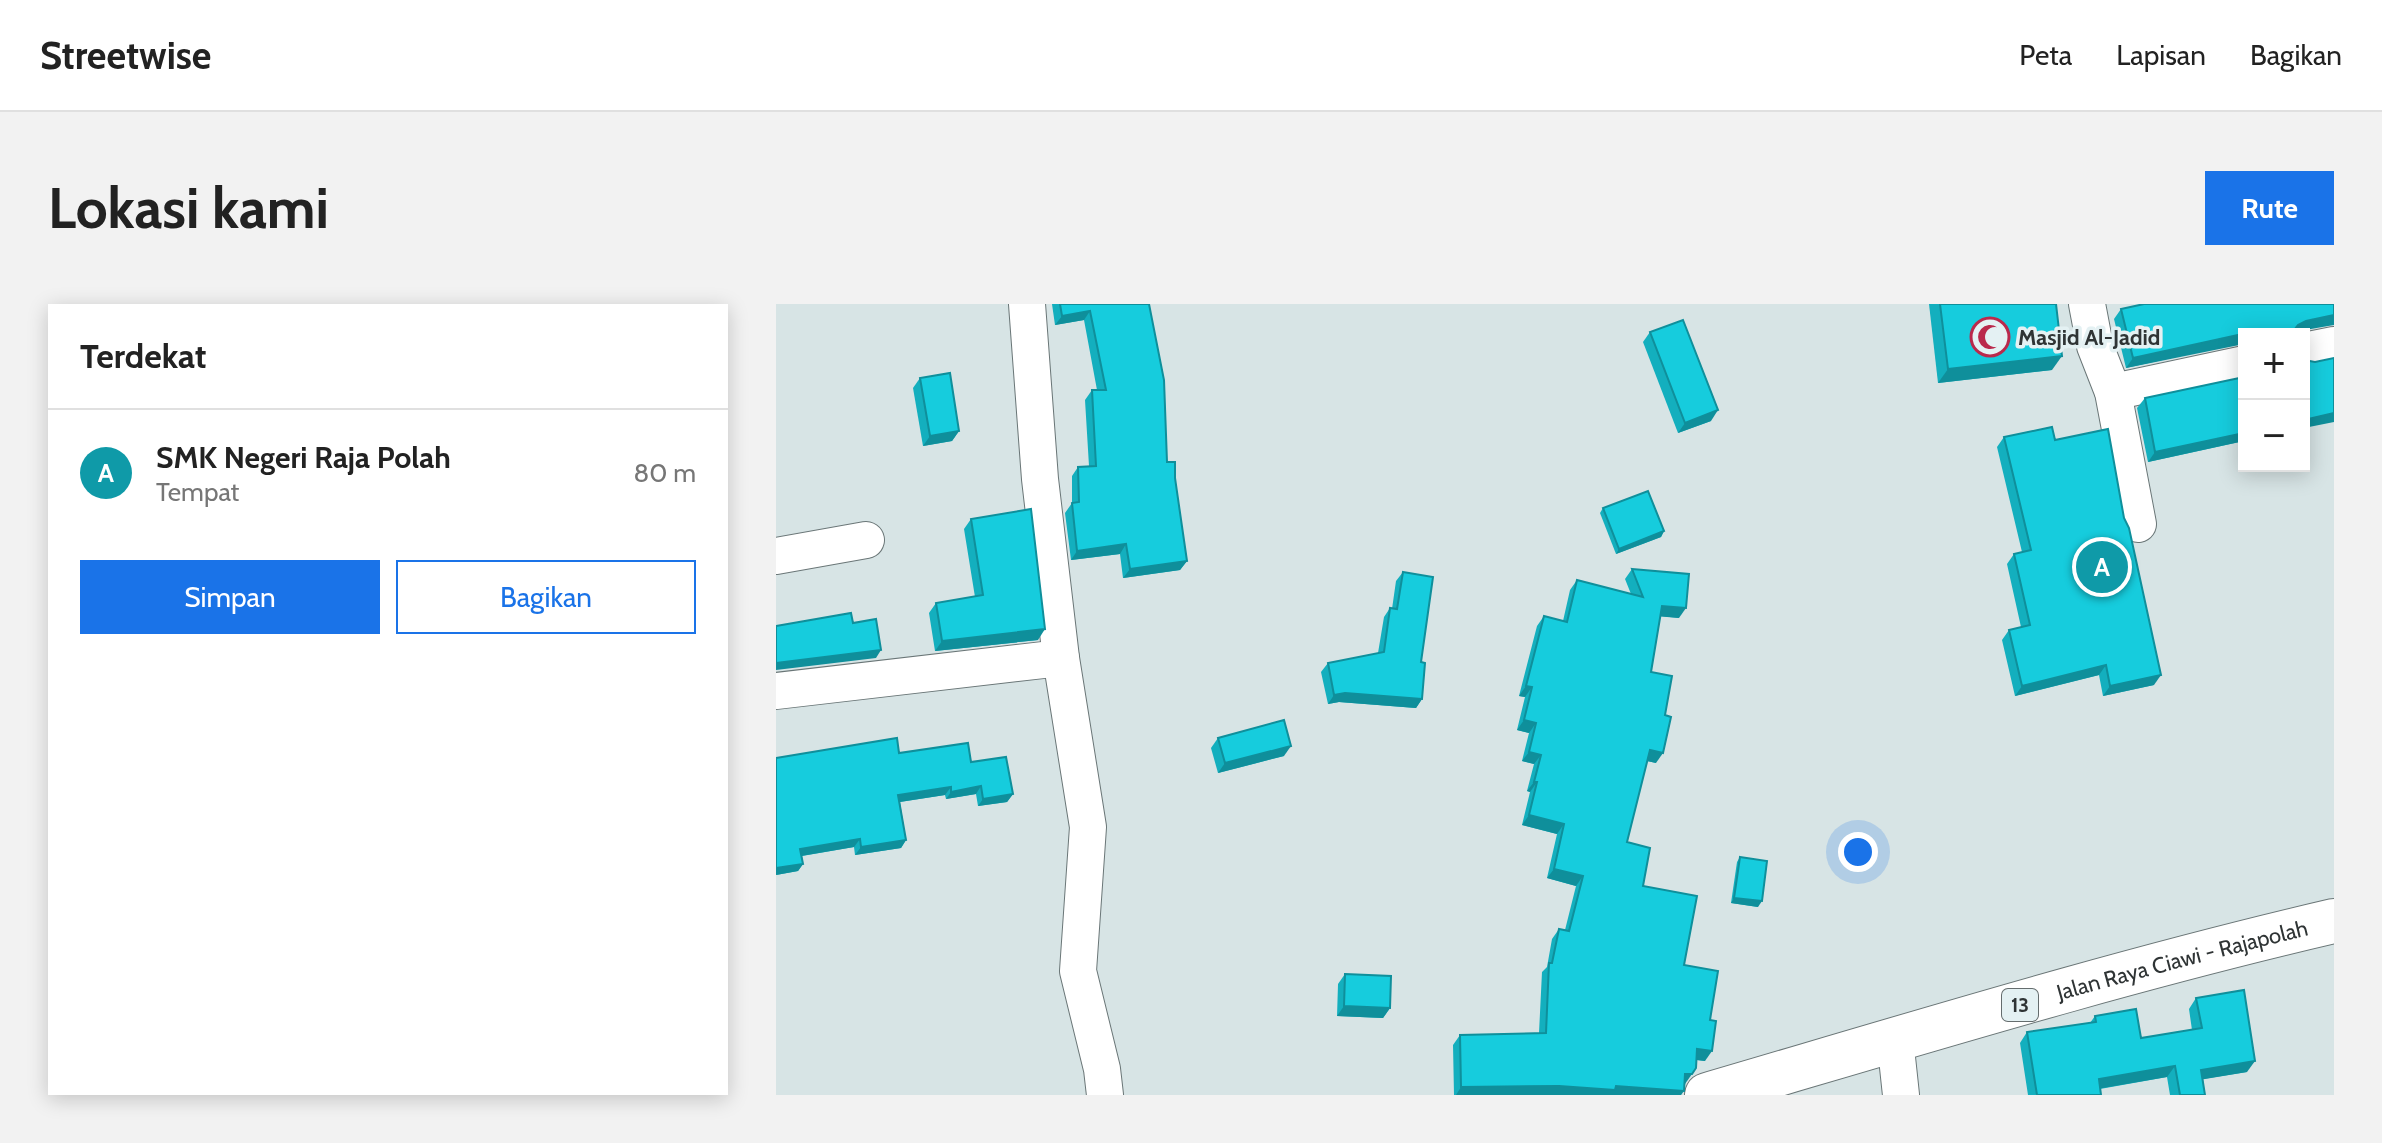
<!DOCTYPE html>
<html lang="id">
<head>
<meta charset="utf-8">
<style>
  body { margin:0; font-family:Cabin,sans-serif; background:#f2f2f2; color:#222 }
  .controls { position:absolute; right:24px; top:24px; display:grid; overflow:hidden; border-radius:0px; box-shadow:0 4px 20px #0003 }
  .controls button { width:72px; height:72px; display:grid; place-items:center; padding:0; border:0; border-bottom:2px solid #e0e0e0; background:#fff; color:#222; font:40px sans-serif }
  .you { position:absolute; left:1082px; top:548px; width:28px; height:28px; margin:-20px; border:6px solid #fff; border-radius:50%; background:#1a73e8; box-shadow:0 0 0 12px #1a73e833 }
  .badge { display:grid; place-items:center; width:52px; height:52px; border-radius:50%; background:#1a73e8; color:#fff; font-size:26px; font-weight:700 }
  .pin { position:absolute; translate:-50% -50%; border:4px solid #fff; box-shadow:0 2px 8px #0006 }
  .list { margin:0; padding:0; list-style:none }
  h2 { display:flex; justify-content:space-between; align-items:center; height:104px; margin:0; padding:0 32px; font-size:34px }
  h2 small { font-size:26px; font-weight:400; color:#767676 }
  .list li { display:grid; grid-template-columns:52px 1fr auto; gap:24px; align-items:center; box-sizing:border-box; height:128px; padding:0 32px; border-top:2px solid #e0e0e0 }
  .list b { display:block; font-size:30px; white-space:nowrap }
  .list p { margin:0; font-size:26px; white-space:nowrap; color:#767676 }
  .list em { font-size:26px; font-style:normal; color:#767676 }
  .actions { display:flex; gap:16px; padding:24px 32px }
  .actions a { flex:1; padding:18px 0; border:2px solid #1a73e8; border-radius:0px; text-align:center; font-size:28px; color:#1a73e8 }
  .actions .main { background:#1a73e8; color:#fff }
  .map { position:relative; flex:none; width:1558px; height:791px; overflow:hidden; border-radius:0px }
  header { display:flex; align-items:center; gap:48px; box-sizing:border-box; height:112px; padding:0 40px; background:#fff; border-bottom:2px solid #e0e0e0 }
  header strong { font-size:38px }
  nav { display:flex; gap:44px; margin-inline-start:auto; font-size:28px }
  .intro { display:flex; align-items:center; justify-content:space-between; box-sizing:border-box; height:192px; padding:0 48px }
  h1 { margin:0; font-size:56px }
  .button { padding:20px 36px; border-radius:0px; background:#1a73e8; color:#fff; font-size:28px; font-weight:700 }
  main { display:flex; gap:48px; padding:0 48px }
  aside { flex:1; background:#fff; border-radius:0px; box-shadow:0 4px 20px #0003 }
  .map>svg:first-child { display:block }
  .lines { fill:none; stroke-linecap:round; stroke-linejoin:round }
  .minor-casing { stroke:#6a7677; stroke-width:38 }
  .highway-casing { stroke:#6a7677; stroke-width:46 }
  .minor { stroke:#fff; stroke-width:36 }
  .highway { stroke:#fff; stroke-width:44 }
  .wall { fill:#13afbe }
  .shaded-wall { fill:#0f8f9b }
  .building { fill:#16ccdd; stroke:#0f8f9b; stroke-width:2 }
  .labels { text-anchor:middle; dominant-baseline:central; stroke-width:7; stroke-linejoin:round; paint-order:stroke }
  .shield { fill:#e4f1f3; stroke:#656d6e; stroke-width:2 }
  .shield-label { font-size:20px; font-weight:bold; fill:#2f3435 }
  .poi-label { font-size:22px; font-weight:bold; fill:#2f3435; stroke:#e4f1f3; text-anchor:start }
  .street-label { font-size:22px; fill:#2f3435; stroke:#e4f1f3 }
</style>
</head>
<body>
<header>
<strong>Streetwise</strong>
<nav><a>Peta</a><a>Lapisan</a><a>Bagikan</a></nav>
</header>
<div class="intro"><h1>Lokasi kami</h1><a class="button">Rute</a></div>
<main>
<aside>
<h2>Terdekat<small></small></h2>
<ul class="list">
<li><span class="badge" style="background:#0f9aa8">A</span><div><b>SMK Negeri Raja Polah</b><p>Tempat</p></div><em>80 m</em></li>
</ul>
<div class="actions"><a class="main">Simpan</a><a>Bagikan</a></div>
</aside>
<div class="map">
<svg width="1558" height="791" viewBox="0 0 1558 791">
  <rect width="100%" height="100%" fill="#d7e4e5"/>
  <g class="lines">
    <defs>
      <g id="minor">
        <path d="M 251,0 L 264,175 L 285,354 L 312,523 L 302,667 L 326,765 L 329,791"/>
        <path d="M 1311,0 L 1319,42 L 1337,88 L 1362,220"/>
        <path d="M 1528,47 L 1558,41"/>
        <path d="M 1337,88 L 1468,60"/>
        <path d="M 0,252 L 90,236"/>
        <path d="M 0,387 L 285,354"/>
        <path d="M 1119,735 L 1125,791"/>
      </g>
      <g id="highway">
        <path id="s1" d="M 931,791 C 1139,730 1347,666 1558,617"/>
      </g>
    </defs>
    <!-- minor casing -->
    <use href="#minor" class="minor-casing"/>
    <!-- highway casing -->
    <use href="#highway" class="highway-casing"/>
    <!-- minor -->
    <use href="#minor" class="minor"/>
    <!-- highway -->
    <use href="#highway" class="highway"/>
  </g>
  <!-- wall -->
  <g class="wall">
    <path d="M 276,0 L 373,0 L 391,158 L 399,174 L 411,257 L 404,266 L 347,274 L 344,250 L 295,256 L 289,209 L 296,199 L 296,172 L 302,163 L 313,162 L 309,96 L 316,86 L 321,86 L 308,16 L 279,21 Z"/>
    <path d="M 1153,0 L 1280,0 L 1276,66 L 1162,79 Z"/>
    <path d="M 1345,5 L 1555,20 L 1523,27 L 1468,30 L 1464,39 L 1350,64 L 1338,15 Z"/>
    <path d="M 874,28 L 935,117 L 902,129 L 867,38 Z"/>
    <path d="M 1468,73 L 1468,137 L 1372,158 L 1361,104 L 1369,94 Z"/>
    <path d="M 144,74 L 183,127 L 176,137 L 147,142 L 137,84 Z"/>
    <path d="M 1228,133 L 1279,136 L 1378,381 L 1327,392 L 1323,371 L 1239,392 L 1226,336 L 1233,326 L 1245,323 L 1231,260 L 1238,250 L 1246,248 L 1221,143 Z"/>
    <path d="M 827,204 L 888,227 L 885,233 L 840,250 L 824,209 Z"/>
    <path d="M 195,215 L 262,336 L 159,347 L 153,309 L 160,299 L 199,293 L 188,225 Z"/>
    <path d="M 856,265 L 903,314 L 884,312 L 875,368 L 880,459 L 871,457 L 851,538 L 867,582 L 908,661 L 934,716 L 929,757 L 920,756 L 908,780 L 905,791 L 678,791 L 677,741 L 684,731 L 763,729 L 766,668 L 771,663 L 776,635 L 783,625 L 789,626 L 800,582 L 771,574 L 781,530 L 746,521 L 754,488 L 751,487 L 758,460 L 746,457 L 753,429 L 741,426 L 749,393 L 743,392 L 761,322 L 768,312 L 787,317 L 794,286 L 801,276 L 855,290 L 849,275 Z"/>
    <path d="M 627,268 L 645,358 L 646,395 L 640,404 L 563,398 L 552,400 L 545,368 L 552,359 L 602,349 L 608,313 L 614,304 L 616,305 L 620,277 Z"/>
    <path d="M 442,434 L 508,452 L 442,469 L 435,444 Z"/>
    <path d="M 123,449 L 195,458 L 237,490 L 231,498 L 202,502 L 200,490 L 170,495 L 169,491 L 124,498 L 130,536 L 125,544 L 79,551 L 78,543 L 26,552 L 27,560 L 22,567 L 0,571 Z"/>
    <path d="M 964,553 L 982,603 L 955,599 L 961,558 Z"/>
    <path d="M 569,670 L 614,704 L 607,714 L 561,712 L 562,680 Z"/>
    <path d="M 1420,694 L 1471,768 L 1427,775 L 1429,791 L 1394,791 L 1391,773 L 1324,785 L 1325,791 L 1252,791 L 1244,739 L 1251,728 L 1314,719 L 1319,712 L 1365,734 L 1416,726 L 1413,705 Z"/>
  </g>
  <!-- shaded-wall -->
  <g class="shaded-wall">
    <path d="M 314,7 L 308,16 L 279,21 L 286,12 Z"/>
    <path d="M 1558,11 L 1558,21 L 1523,27 L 1515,30 L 1522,21 L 1530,17 Z"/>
    <path d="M 1468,30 L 1468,40 L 1350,64 L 1357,54 Z"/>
    <path d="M 1286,52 L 1276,66 L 1162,79 L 1172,65 Z"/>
    <path d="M 942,106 L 935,117 L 902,129 L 909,119 Z"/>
    <path d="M 1558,109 L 1558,118 L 1528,124 L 1528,116 Z"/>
    <path d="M 183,127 L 176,137 L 147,142 L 154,132 Z"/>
    <path d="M 1468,129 L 1468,137 L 1372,158 L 1379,148 Z"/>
    <path d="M 888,227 L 885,233 L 840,250 L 843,245 Z"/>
    <path d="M 350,240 L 344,250 L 295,256 L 301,247 Z"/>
    <path d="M 411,257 L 404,266 L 347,274 L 354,265 Z"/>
    <path d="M 886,302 L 910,304 L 903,314 L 879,312 Z"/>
    <path d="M 269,325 L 262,336 L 159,347 L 166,337 Z"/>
    <path d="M 105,346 L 100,354 L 0,366 L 0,359 L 3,358 Z"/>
    <path d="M 1330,361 L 1323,371 L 1239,392 L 1246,382 Z"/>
    <path d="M 1385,371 L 1378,381 L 1327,392 L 1334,382 Z"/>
    <path d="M 750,382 L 756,383 L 749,393 L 743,392 Z"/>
    <path d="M 569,389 L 646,395 L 640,404 L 563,398 L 552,400 L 558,391 Z"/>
    <path d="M 748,416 L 760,419 L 753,429 L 741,426 Z"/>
    <path d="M 515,442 L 508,452 L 442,469 L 449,459 Z"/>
    <path d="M 874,446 L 887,449 L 880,459 L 867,456 Z"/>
    <path d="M 753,448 L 765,451 L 758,460 L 746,457 Z"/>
    <path d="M 758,478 L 761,478 L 754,488 L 751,487 Z"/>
    <path d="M 205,482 L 200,490 L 170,495 L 175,488 Z"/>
    <path d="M 175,483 L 169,491 L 117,499 L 122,491 Z"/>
    <path d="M 237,490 L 231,498 L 202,502 L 207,495 Z"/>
    <path d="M 753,511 L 788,520 L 781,530 L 746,521 Z"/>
    <path d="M 84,535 L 78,543 L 19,553 L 24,545 Z"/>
    <path d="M 130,536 L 125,544 L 79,551 L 85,543 Z"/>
    <path d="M 27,560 L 22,567 L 0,571 L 0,564 Z"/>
    <path d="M 778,565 L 807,572 L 800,582 L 771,574 Z"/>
    <path d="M 958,594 L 986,597 L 982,603 L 955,599 Z"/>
    <path d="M 568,702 L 614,704 L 607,714 L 561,712 Z"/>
    <path d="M 921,745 L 936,747 L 929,757 L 914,755 Z"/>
    <path d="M 1479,757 L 1471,768 L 1417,777 L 1425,766 Z"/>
    <path d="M 1399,762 L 1391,773 L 1315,786 L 1323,775 Z"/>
    <path d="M 909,770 L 916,770 L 909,780 L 902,780 Z"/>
    <path d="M 840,782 L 908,787 L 905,791 L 680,791 L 685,783 Z"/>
  </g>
  <!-- building -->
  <g class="building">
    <path d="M 284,0 L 373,0 L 388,76 L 391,158 L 399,158 L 399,174 L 411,257 L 354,265 L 350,240 L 301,247 L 296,199 L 303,198 L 302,163 L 320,162 L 316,86 L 330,86 L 314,7 L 286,12 Z"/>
    <path d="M 1164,0 L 1280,0 L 1286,52 L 1172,65 Z"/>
    <path d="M 1368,0 L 1558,0 L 1558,11 L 1530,17 L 1522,21 L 1515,30 L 1471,29 L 1357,54 L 1345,5 Z"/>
    <path d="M 907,16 L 942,106 L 909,119 L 874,28 Z"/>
    <path d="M 1558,54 L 1558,109 L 1528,116 L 1528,56 L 1539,58 Z"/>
    <path d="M 174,69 L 183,127 L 154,132 L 144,74 Z"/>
    <path d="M 1468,73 L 1468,129 L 1379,148 L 1369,94 Z"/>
    <path d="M 1276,123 L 1279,136 L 1332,125 L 1348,214 L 1353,224 L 1385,371 L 1334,382 L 1330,361 L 1246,382 L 1233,326 L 1254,321 L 1238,250 L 1255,246 L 1228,133 Z"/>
    <path d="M 872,187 L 888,227 L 843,245 L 827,204 Z"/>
    <path d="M 255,205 L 269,325 L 166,337 L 160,299 L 207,291 L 195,215 Z"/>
    <path d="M 856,265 L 913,270 L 910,304 L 886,302 L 875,368 L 896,372 L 889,411 L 895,413 L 887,449 L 874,446 L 851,538 L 874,544 L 867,582 L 921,592 L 908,661 L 942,667 L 934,716 L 940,717 L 936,747 L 921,745 L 920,764 L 916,770 L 909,770 L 908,787 L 840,782 L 839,786 L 783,782 L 685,783 L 684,731 L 770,729 L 773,659 L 776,659 L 783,625 L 793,627 L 807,572 L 778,565 L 788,520 L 753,511 L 761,478 L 758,478 L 765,451 L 753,448 L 760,419 L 748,416 L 756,383 L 750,382 L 768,312 L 791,318 L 801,276 L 867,293 Z"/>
    <path d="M 627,268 L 657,273 L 645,358 L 649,359 L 646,395 L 569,389 L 558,391 L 552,359 L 608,348 L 614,304 L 621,305 Z"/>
    <path d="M 75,309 L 77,319 L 100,315 L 105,346 L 0,359 L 0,322 Z"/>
    <path d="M 508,416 L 515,442 L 449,459 L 442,434 Z"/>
    <path d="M 121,434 L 123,449 L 192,439 L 195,458 L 230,453 L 237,490 L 207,495 L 205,482 L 175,488 L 175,483 L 122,491 L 130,536 L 85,543 L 84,535 L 24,545 L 27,560 L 0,564 L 0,454 Z"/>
    <path d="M 964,553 L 991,557 L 986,597 L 958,594 Z"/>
    <path d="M 569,670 L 615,672 L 614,704 L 568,702 Z"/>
    <path d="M 1468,686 L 1479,757 L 1425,766 L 1429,791 L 1404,791 L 1399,762 L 1323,775 L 1325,791 L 1261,791 L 1251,728 L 1320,718 L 1319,712 L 1360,705 L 1365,734 L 1426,724 L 1420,694 Z"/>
  </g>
  <!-- icons -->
  <defs>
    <symbol id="mosque-ring" viewBox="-11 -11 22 22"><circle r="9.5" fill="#e4f1f3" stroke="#ba294c" stroke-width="1.5"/><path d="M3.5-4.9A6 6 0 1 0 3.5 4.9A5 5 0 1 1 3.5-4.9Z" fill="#ba294c"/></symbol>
  </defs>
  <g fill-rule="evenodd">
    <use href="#mosque-ring" x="1192" y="11" width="44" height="44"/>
  </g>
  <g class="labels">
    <!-- shield labels -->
    <rect class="shield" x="1226" y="685" width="36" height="32" rx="6"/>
    <g class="shield-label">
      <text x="1244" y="701">13</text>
    </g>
    <!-- poi labels -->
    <g class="poi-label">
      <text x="1242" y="33">Masjid Al-Jadid</text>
    </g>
    <!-- street labels -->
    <g class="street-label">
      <text stroke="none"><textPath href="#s1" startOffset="494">Jalan Raya Ciawi - Rajapolah</textPath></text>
    </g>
  </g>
</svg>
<div class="controls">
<button>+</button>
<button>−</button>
</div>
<div class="you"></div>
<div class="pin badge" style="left:1326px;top:263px;background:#0f9aa8">A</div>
</div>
</main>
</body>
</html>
